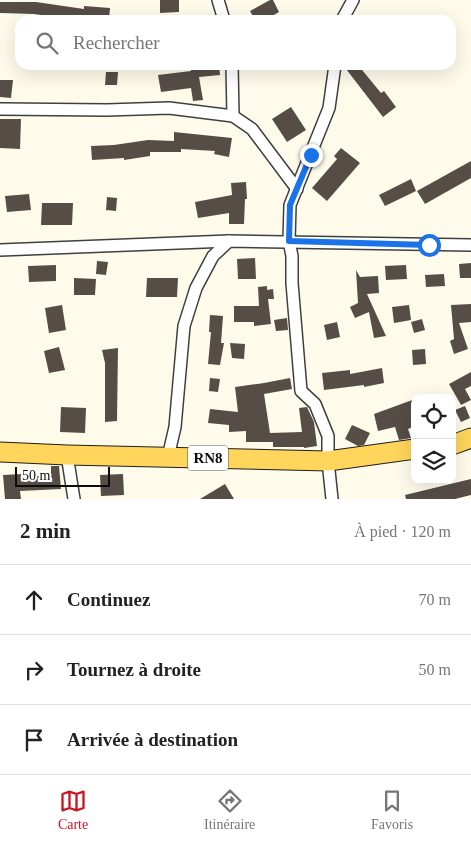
<!DOCTYPE html>
<html lang="fr">
<head>
<meta charset="utf-8">
<style>
  body { margin:0; font-family:"Times New Roman",serif; background:#f2f2f2; color:#222 }
  .controls { position:absolute; right:15px; bottom:15px; display:grid; overflow:hidden; border-radius:10px; box-shadow:0 5px 20px #0002 }
  .controls button { width:45px; height:45px; display:grid; place-items:center; padding:0; border:0; border-bottom:1px solid #e0e0e0; background:#fff; color:#222; font:25px sans-serif }
  .scale { position:absolute; left:15px; bottom:12px; width:95px; box-sizing:border-box; padding-left:5px; border:2px solid #0c0c0c; border-top:0; font-size:14px; line-height:18px; white-space:nowrap; color:#0c0c0c; -webkit-text-stroke:4px #fff; paint-order:stroke }
  .stop { position:absolute; width:15px; height:15px; margin:-11px; border:4px solid #1a73e8; border-radius:50%; background:#fff }
  .stop.end { background:#1a73e8; border-color:#fff; box-shadow:0 1px 5px #0008 }
  .list { margin:0; padding:0; list-style:none }
  h2 { display:flex; justify-content:space-between; align-items:center; height:65px; margin:0; padding:0 20px; font-size:21px }
  h2 small { font-size:16px; font-weight:400; color:#767676 }
  .list li { display:grid; grid-template-columns:32px 1fr auto; gap:15px; align-items:center; box-sizing:border-box; height:70px; padding:0 20px; border-top:1px solid #e0e0e0 }
  .list b { display:block; font-size:19px; white-space:nowrap }
  .list em { font-size:16px; font-style:normal; color:#767676 }
  .icon { flex:none; width:28px; height:28px; fill:none; stroke:currentColor; stroke-width:2; stroke-linecap:round; stroke-linejoin:round }
  .map { position:relative; flex:none; width:471px; height:499px; overflow:hidden }
  .search { position:absolute; background:#fff; box-shadow:0 5px 20px #0002; left:15px; right:15px; top:15px; height:55px; display:flex; align-items:center; gap:12px; box-sizing:border-box; padding:0 18px; border-radius:15px; color:#767676; font-size:19px }
  .sheet { height:275px; background:#fff }
  nav { display:flex; justify-content:space-around; align-items:center; box-sizing:border-box; height:70px; border-top:1px solid #e0e0e0; background:#fff; font-size:14px; color:#767676 }
  nav a { display:grid; justify-items:center; gap:2px }
  nav .on { color:#c91722 }
  .map>svg:first-child { display:block }
  .building { fill:#564d47 }
  .lines { fill:none; stroke-linecap:round; stroke-linejoin:round }
  .street-casing { stroke:#3f3f3f; stroke-width:14 }
  .primary-casing { stroke:#1d1d1d; stroke-width:21 }
  .street { stroke:#fff; stroke-width:11 }
  .primary { stroke:#ffd55b; stroke-width:19 }
  .route { stroke:#1a73e8; stroke-width:6 }
  .labels { text-anchor:middle; dominant-baseline:central; stroke-width:5; stroke-linejoin:round; paint-order:stroke }
  .shield { fill:#fff; stroke:#555; stroke-width:1 }
  .shield-label { font-size:15px; font-weight:bold; fill:#0c0c0c }
</style>
</head>
<body>
<div class="map">
<svg width="471" height="499" viewBox="0 0 471 499">
  <rect width="100%" height="100%" fill="#fffbeb"/>
  <!-- building -->
  <g class="building">
    <path d="M 160,0 L 179,0 L 179,12 L 160,13 Z"/>
    <path d="M 270,0 L 273,0 L 279,12 L 265,20 L 255,20 L 250,11 Z"/>
    <path d="M 0,2 L 36,2 L 84,9 L 84,6 L 110,8 L 109,20 L 78,19 L 75,20 L 34,14 L 0,13 Z"/>
    <path d="M 190,65 L 219,65 L 220,75 L 199,77 L 203,100 L 193,101 L 191,88 L 161,92 L 158,75 L 191,71 Z"/>
    <path d="M 343,65 L 358,65 L 381,93 L 384,91 L 396,107 L 383,117 Z"/>
    <path d="M 106,72 L 118,72 L 117,85 L 105,85 Z"/>
    <path d="M 0,80 L 13,80 L 11,98 L 0,97 Z"/>
    <path d="M 291,107 L 306,130 L 287,142 L 272,119 Z"/>
    <path d="M 0,119 L 21,119 L 20,149 L 0,148 Z"/>
    <path d="M 174,132 L 232,138 L 229,157 L 214,154 L 215,151 L 181,149 L 181,152 L 150,152 L 150,156 L 124,160 L 124,158 L 92,160 L 91,146 L 114,145 L 148,140 L 174,141 Z"/>
    <path d="M 341,148 L 360,163 L 327,201 L 312,188 L 337,159 L 334,156 Z"/>
    <path d="M 471,161 L 471,178 L 425,204 L 417,191 Z"/>
    <path d="M 411,179 L 416,191 L 385,206 L 379,195 Z"/>
    <path d="M 246,182 L 247,199 L 245,199 L 244,224 L 229,224 L 229,213 L 198,218 L 195,202 L 232,195 L 231,183 Z"/>
    <path d="M 29,194 L 31,210 L 7,212 L 5,196 Z"/>
    <path d="M 107,197 L 117,198 L 116,211 L 106,210 Z"/>
    <path d="M 42,203 L 73,203 L 72,225 L 41,225 Z"/>
    <path d="M 255,258 L 256,279 L 238,279 L 237,259 Z"/>
    <path d="M 97,261 L 108,262 L 106,275 L 96,274 Z"/>
    <path d="M 471,263 L 471,278 L 460,278 L 459,264 Z"/>
    <path d="M 56,265 L 56,281 L 29,282 L 28,266 Z"/>
    <path d="M 406,265 L 407,279 L 386,280 L 385,266 Z"/>
    <path d="M 356,270 L 360,277 L 378,276 L 379,293 L 367,294 L 386,336 L 374,338 L 369,312 L 355,318 L 350,307 L 358,303 Z"/>
    <path d="M 444,274 L 445,286 L 426,287 L 425,275 Z"/>
    <path d="M 74,278 L 96,279 L 95,295 L 74,295 Z"/>
    <path d="M 147,278 L 178,278 L 177,297 L 146,297 Z"/>
    <path d="M 267,286 L 267,290 L 273,289 L 274,299 L 268,299 L 271,324 L 254,326 L 254,322 L 234,322 L 234,306 L 259,306 L 258,287 Z"/>
    <path d="M 471,304 L 471,322 L 459,323 L 468,349 L 454,354 L 450,341 L 454,339 L 451,305 Z"/>
    <path d="M 62,305 L 66,330 L 49,333 L 45,308 Z"/>
    <path d="M 409,305 L 411,320 L 394,323 L 392,307 Z"/>
    <path d="M 210,315 L 223,316 L 221,343 L 224,343 L 220,365 L 208,364 L 211,332 L 209,332 Z"/>
    <path d="M 287,318 L 288,330 L 276,331 L 274,320 Z"/>
    <path d="M 422,319 L 425,330 L 414,333 L 411,322 Z"/>
    <path d="M 337,322 L 340,337 L 327,340 L 324,325 Z"/>
    <path d="M 230,343 L 245,344 L 244,359 L 232,358 Z"/>
    <path d="M 59,347 L 65,370 L 49,373 L 44,351 Z"/>
    <path d="M 118,348 L 117,421 L 105,422 L 105,363 L 102,350 Z"/>
    <path d="M 425,349 L 426,364 L 413,365 L 412,350 Z"/>
    <path d="M 382,368 L 384,383 L 364,387 L 364,385 L 324,390 L 322,373 L 350,370 L 350,374 Z"/>
    <path d="M 471,372 L 471,386 L 465,389 L 471,400 L 461,405 L 449,384 Z"/>
    <path d="M 210,378 L 220,379 L 218,392 L 209,391 Z"/>
    <path d="M 290,378 L 292,389 L 264,394 L 270,433 L 302,432 L 299,408 L 307,407 L 314,422 L 317,446 L 304,448 L 304,447 L 273,447 L 273,442 L 246,442 L 246,431 L 229,432 L 229,425 L 208,423 L 210,409 L 238,412 L 235,387 L 264,383 Z"/>
    <path d="M 415,399 L 415,426 L 408,429 L 411,438 L 399,440 L 395,427 L 378,431 L 374,414 Z"/>
    <path d="M 465,406 L 470,418 L 461,422 L 455,410 Z"/>
    <path d="M 61,407 L 86,408 L 85,433 L 60,432 Z"/>
    <path d="M 352,425 L 370,433 L 364,445 L 358,446 L 345,439 Z"/>
    <path d="M 51,466 L 59,466 L 61,489 L 20,491 L 21,499 L 5,499 L 3,475 L 22,474 L 22,477 L 51,475 Z"/>
    <path d="M 123,474 L 124,495 L 101,496 L 100,475 Z"/>
    <path d="M 471,479 L 471,495 L 455,499 L 406,499 L 405,495 Z"/>
    <path d="M 225,484 L 234,499 L 200,499 Z"/>
  </g>
  <g class="lines">
    <defs>
      <g id="street">
        <path d="M 218,0 L 224,20"/>
        <path d="M 342,20 L 353,0"/>
        <path d="M 232,65 L 233,116"/>
        <path d="M 0,109 L 107,110 L 169,108 L 233,116 L 252,129 L 297,189"/>
        <path d="M 0,250 L 229,241 L 471,245"/>
        <path d="M 67,455 L 74,499"/>
        <path d="M 168,457 L 175,427 L 184,326 L 196,288 L 213,256 L 229,241"/>
        <path d="M 332,499 L 328,461 L 328,436 L 315,404 L 301,391 L 292,283 L 292,256 L 289,241 L 290,205 L 329,108 L 335,65"/>
      </g>
      <g id="primary">
        <path d="M 452,445 L 471,438"/>
        <path d="M 0,452 L 67,455 L 328,461 L 415,449"/>
      </g>
    </defs>
    <!-- street casing -->
    <use href="#street" class="street-casing"/>
    <!-- primary casing -->
    <use href="#primary" class="primary-casing"/>
    <!-- street -->
    <use href="#street" class="street"/>
    <!-- primary -->
    <use href="#primary" class="primary"/>
  </g>
  <g class="lines">
    <!-- route -->
    <path class="route" d="M 311,155 L 290,205 L 289,241 L 429,245"/>
  </g>
  <g class="labels">
    <!-- shield labels -->
    <rect class="shield" x="188" y="445.5" width="40" height="25" rx="4"/>
    <g class="shield-label">
      <text x="208" y="458">RN8</text>
    </g>
  </g>
</svg>
<div class="controls">
<button><svg class="icon" aria-label="locate" viewBox="0 0 24 24"><circle cx="12" cy="12" r="6"/><path d="M12 2v4M12 18v4M2 12h4M18 12h4"/></svg></button>
<button><svg class="icon" aria-label="layers" viewBox="0 0 24 24"><path d="M12 4l9 5-9 5-9-5zM3 14l9 5 9-5"/></svg></button>
</div>
<div class="scale">50 m</div>
<div class="stop" style="left:429px;top:245px"></div>
<div class="stop end" style="left:311px;top:155px"></div>
<div class="search"><svg class="icon" aria-label="search" viewBox="0 0 24 24"><circle cx="10" cy="10" r="6"/><path d="M15 15l6 6"/></svg>Rechercher</div>
</div>
<section class="sheet">
<h2>2 min<small>À pied · 120 m</small></h2>
<ul class="list">
<li><svg class="icon" aria-label="ahead" viewBox="0 0 24 24"><path d="M12 20V5M6 11l6-6 6 6"/></svg><div><b>Continuez</b></div><em>70 m</em></li>
<li><svg class="icon" aria-label="right" viewBox="0 0 24 24"><path d="M7 20v-9h11M14 6l5 5-5 5"/></svg><div><b>Tournez à droite</b></div><em>50 m</em></li>
<li><svg class="icon" aria-label="arrive" viewBox="0 0 24 24"><path d="M6 21V4h12l-3 4 3 4H6"/></svg><div><b>Arrivée à destination</b></div></li>
</ul>
</section>
<nav>
<a class="on"><svg class="icon" aria-label="map" viewBox="0 0 24 24"><path d="M3 6l6-2 6 2 6-2v14l-6 2-6-2-6 2zM9 4v14M15 6v14"/></svg>Carte</a>
<a><svg class="icon" aria-label="directions" viewBox="0 0 24 24"><path d="M12 3l9 9-9 9-9-9zM9 14v-3h6M13 9l2 2-2 2"/></svg>Itinéraire</a>
<a><svg class="icon" aria-label="saved" viewBox="0 0 24 24"><path d="M7 4h10v16l-5-4-5 4z"/></svg>Favoris</a>
</nav>
</body>
</html>
